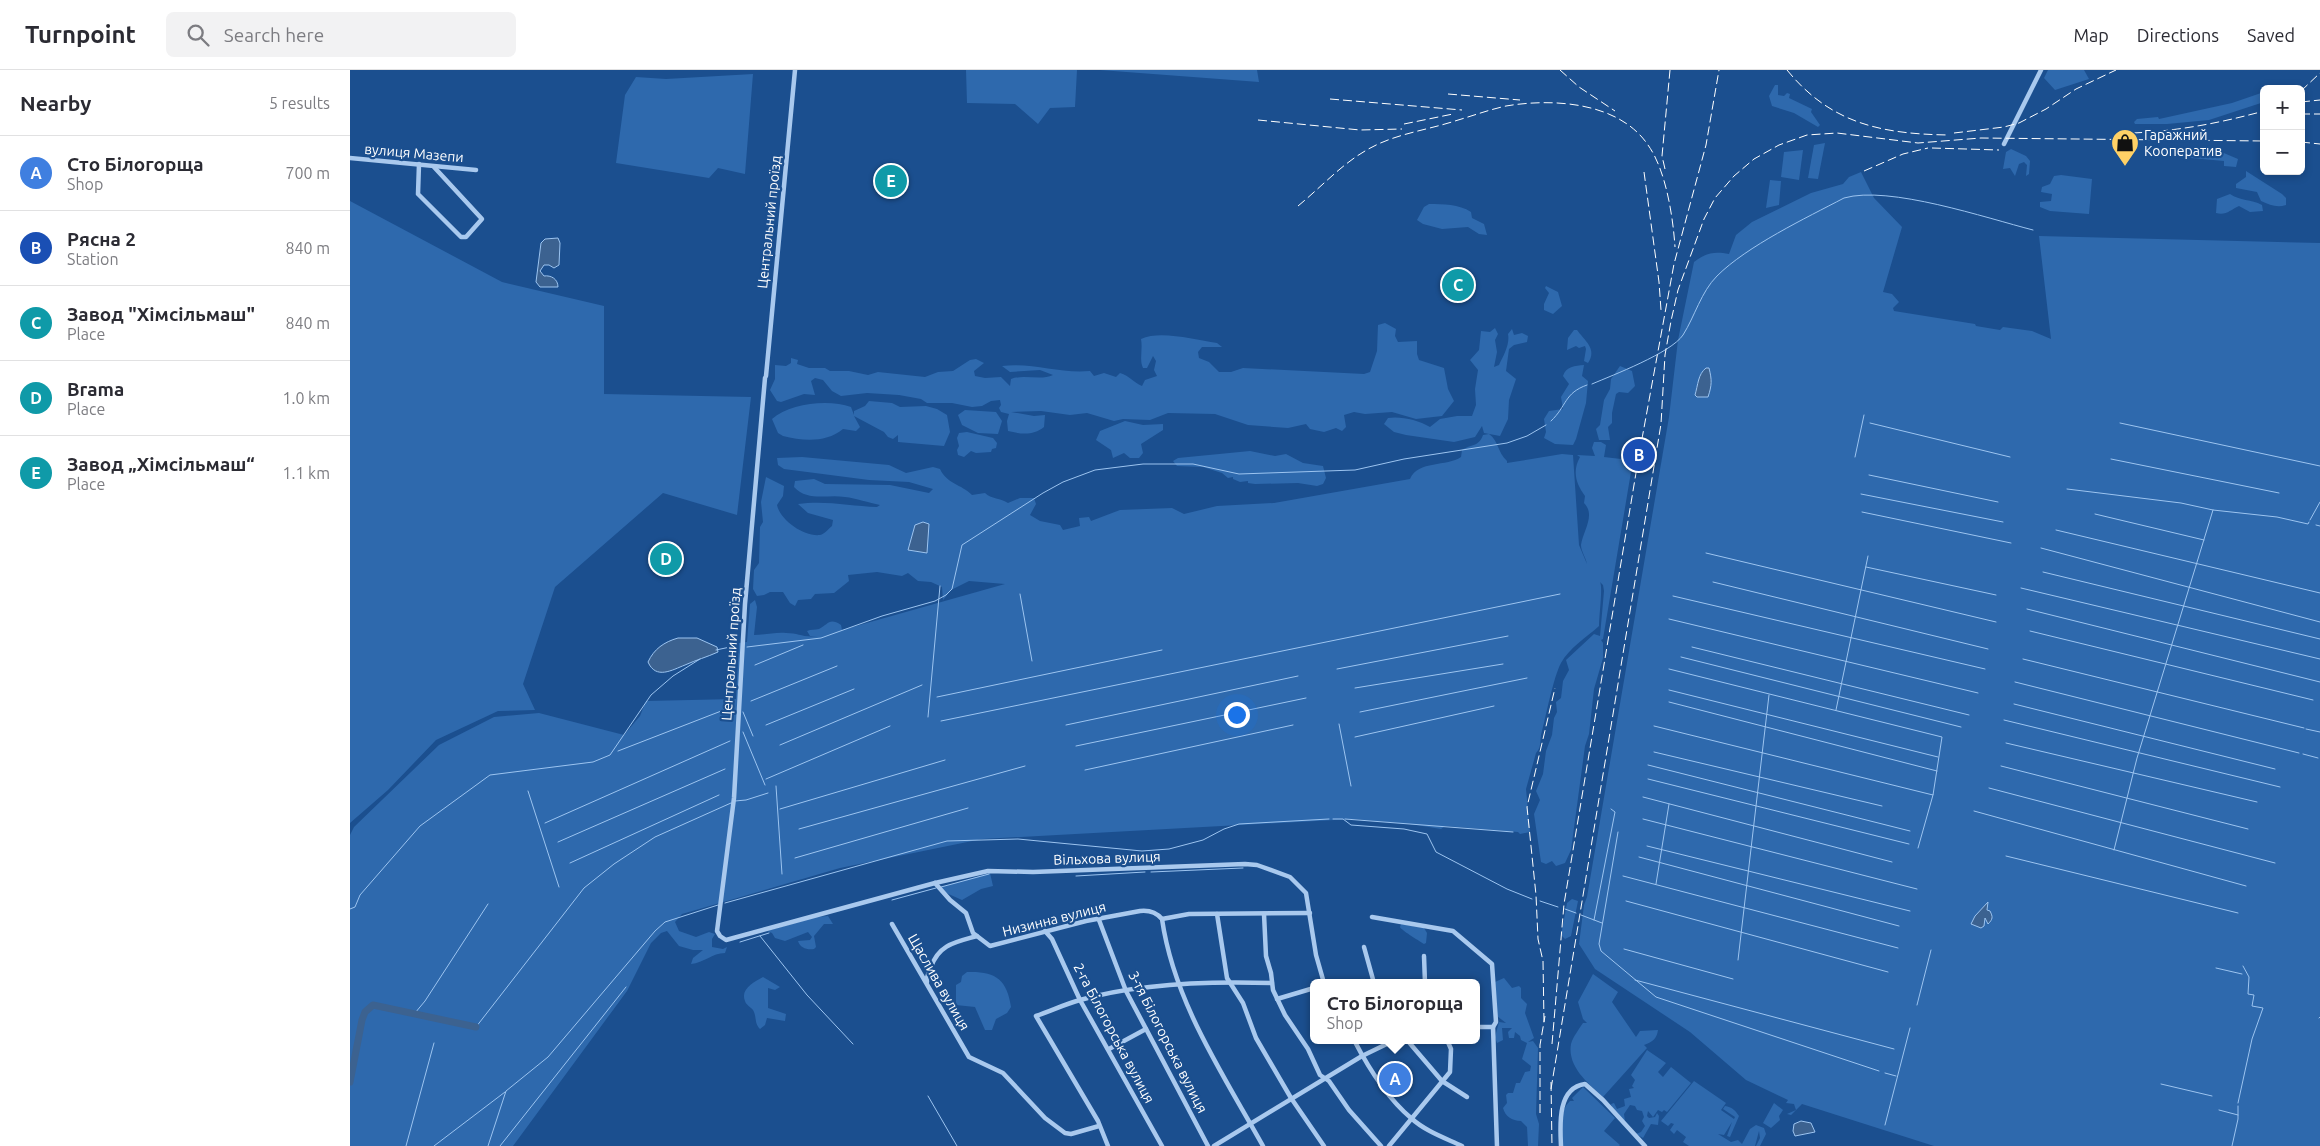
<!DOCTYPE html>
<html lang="en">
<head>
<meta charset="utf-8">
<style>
  body { margin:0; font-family:Ubuntu,sans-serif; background:#f2f2f3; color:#2b2b33 }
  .controls { position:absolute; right:15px; top:15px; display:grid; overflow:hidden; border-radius:8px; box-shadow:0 2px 8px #0003 }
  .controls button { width:45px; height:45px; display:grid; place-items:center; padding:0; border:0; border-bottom:1px solid #e1e1e2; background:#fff; color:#2b2b33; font:25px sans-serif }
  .you { position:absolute; left:886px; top:644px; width:18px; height:18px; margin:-12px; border:4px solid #fff; border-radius:50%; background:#1a73e8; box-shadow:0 0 0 8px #1a73e833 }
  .badge { display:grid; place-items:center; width:32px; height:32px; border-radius:50%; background:#111827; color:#fff; font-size:16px; font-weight:700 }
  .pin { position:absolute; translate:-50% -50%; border:2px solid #fff; box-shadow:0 1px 5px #0006 }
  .popup { position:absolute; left:960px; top:909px; width:170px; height:65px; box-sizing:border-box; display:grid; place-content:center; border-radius:8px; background:#fff; filter:drop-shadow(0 1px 4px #0005); font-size:16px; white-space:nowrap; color:#7c7c81 }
  .popup b { font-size:19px; color:#2b2b33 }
  .popup::after { content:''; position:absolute; left:50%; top:100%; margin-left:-10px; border:10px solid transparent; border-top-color:#fff }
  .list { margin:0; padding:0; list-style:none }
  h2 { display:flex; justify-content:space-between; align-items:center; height:65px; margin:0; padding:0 20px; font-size:21px }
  h2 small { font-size:16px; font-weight:400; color:#7c7c81 }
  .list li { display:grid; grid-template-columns:32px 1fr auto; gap:15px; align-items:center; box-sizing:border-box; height:75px; padding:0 20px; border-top:1px solid #e1e1e2 }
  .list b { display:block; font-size:19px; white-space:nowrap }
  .list p { margin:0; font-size:16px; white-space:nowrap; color:#7c7c81 }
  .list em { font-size:16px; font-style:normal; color:#7c7c81 }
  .icon { flex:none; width:28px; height:28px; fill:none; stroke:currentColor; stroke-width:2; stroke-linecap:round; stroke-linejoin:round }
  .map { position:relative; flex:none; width:1970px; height:1076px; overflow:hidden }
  header { display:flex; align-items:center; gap:30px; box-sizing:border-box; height:70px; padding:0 25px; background:#fff; border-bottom:1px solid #e1e1e2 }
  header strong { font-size:24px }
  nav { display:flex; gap:28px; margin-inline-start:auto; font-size:18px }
  .search { width:350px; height:45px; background:#f2f2f3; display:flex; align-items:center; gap:12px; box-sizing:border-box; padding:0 18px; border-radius:8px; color:#7c7c81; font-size:19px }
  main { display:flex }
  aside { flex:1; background:#fff }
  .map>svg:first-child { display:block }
  .green { fill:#2e69ad }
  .water { fill:#3c6290; stroke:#9cc4f0 }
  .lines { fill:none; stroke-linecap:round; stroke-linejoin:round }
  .stream { stroke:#9cc4f0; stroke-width:1 }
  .river { stroke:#3c6290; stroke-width:7 }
  .street { stroke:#a9c9ee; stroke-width:4.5 }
  .rail { stroke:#fff; stroke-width:1; stroke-dasharray:9 4; stroke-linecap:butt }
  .labels { text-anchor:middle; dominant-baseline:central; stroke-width:4.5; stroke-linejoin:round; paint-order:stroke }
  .poi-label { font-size:14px; fill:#fff; stroke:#1b4f8f; text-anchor:start }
  .street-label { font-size:14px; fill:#fff; stroke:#1b4f8f }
</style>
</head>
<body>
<header>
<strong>Turnpoint</strong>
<div class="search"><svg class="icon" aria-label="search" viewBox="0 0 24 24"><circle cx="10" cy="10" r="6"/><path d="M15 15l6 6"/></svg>Search here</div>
<nav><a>Map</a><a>Directions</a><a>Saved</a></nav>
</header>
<main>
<aside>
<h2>Nearby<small>5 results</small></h2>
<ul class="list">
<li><span class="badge" style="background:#3f7fe0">A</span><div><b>Сто Білогорща</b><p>Shop</p></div><em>700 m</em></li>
<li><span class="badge" style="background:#1a4fb4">B</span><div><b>Рясна 2</b><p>Station</p></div><em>840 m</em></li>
<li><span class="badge" style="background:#0f9aa8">C</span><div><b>Завод &quot;Хімсільмаш&quot;</b><p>Place</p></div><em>840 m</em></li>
<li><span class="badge" style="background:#0f9aa8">D</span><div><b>Brama</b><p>Place</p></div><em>1.0 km</em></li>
<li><span class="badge" style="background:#0f9aa8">E</span><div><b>Завод „Хімсільмаш“</b><p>Place</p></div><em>1.1 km</em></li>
</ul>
</aside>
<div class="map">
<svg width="1970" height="1076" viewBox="0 0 1970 1076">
  <rect width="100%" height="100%" fill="#1b4f8f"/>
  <!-- green -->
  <g class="green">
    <path d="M 616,0 L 727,0 L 725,37 L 700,38 L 688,54 L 665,34 L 617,33 Z"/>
    <path d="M 750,0 L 907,0 L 909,12 Z"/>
    <path d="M 1698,0 L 1734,0 L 1739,9 L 1705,20 L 1694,8 Z"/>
    <path d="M 403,4 L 395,104 L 368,98 L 359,108 L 266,93 L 275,25 L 286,7 L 316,9 Z"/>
    <path d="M 1425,15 L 1428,15 L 1428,25 L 1434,26 L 1437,23 L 1440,24 L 1439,28 L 1462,39 L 1461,42 L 1470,55 L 1468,57 L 1444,43 L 1422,36 L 1419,26 Z"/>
    <path d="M 1914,22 L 1914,32 L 1859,50 L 1817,54 L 1785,54 L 1784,52 L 1787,49 L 1808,47 L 1809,49 L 1882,33 Z"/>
    <path d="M 1475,73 L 1468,109 L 1458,108 L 1464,75 Z"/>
    <path d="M 1661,79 L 1676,86 L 1680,91 L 1679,104 L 1676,106 L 1677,95 L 1674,92 L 1669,94 L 1665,106 L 1660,98 L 1653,99 L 1656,82 Z"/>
    <path d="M 1453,80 L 1449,110 L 1431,107 L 1434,82 Z"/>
    <path d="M 1809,81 L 1869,81 L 1888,89 L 1886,97 L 1874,96 L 1874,91 L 1808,85 Z"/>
    <path d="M 1896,101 L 1932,124 L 1936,128 L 1936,135 C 1927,138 1920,135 1911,131 L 1907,122 L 1886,118 L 1886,114 L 1896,107 Z"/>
    <path d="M 1511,102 L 1524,128 L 1552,157 L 1533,222 L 1542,224 L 1549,232 L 1543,238 L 1544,241 L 1625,254 L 1626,256 L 1650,260 L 1653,257 L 1682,261 L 1701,269 L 1689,166 L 1970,173 L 1970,1076 L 1584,1076 L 1452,1034 L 1441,1045 L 1437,1044 L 1446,1040 L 1444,1034 L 1436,1033 L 1438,1030 L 1396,1010 L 1340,962 L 1245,899 L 1229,874 L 1234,835 L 1237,827 L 1319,347 L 1328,270 L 1344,192 C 1356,183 1364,181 1379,184 L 1386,165 L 1402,152 L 1461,123 L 1493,114 L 1499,107 Z"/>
    <path d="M 1711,105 L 1742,109 L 1739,144 L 1700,141 L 1690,137 L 1690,132 L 1701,131 L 1702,124 L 1691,122 L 1692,117 L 1700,114 L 1704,106 Z"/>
    <path d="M 1420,110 L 1431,111 L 1429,135 L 1416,138 Z"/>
    <path d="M 1880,124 C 1890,131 1901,129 1912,135 L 1913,141 L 1900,142 L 1889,136 C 1880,140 1876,146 1866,143 L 1867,129 Z"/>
    <path d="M 0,131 L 152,212 L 254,236 L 254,324 L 401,327 L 387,445 L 313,423 L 205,517 L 173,614 L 185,640 L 148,641 L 86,670 L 38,720 L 0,753 Z"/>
    <path d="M 1079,134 C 1093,134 1109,134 1121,142 L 1122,148 L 1134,154 L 1137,165 L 1129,164 L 1118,157 L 1092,159 L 1073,154 L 1067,150 L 1074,137 Z"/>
    <path d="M 1196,216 L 1208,222 L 1212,236 L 1203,244 L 1194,240 L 1194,234 L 1199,223 L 1195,218 Z"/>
    <path d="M 1035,253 L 1046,259 L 1045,266 L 1048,272 L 1067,271 L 1067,284 L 1069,290 L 1094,298 L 1098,319 L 1104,331 L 1092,346 L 1066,349 L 1042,342 L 1015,344 L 1004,342 L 994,345 L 996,357 L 992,361 L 986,358 L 974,362 L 960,359 L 956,354 L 938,358 L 898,355 L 865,344 L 818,343 L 800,350 L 773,349 L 764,351 L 737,343 L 720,345 L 691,341 L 661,342 L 684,346 L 695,345 L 694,357 C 683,366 671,364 658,361 L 657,351 L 659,344 L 651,342 L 649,338 L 651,335 L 650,330 L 641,331 L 632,336 L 622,337 L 602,333 L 577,333 L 571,329 L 549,325 L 517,323 L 491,326 L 482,321 L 473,310 L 465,308 L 461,311 L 465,325 L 454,324 L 431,332 L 427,331 L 420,320 L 425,309 L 425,295 L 436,296 L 441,293 L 441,288 L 448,290 L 447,294 L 459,298 L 475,298 L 480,301 L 499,301 L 518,305 L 528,302 L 575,307 L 588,302 L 603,301 L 620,290 L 626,289 L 634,293 L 624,301 L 625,306 L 635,308 L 651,307 L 660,316 L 661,309 C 674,304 691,311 703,305 L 690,300 L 660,302 L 652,296 C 682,292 710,304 740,301 L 744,306 L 754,303 L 766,307 L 770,303 C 780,306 783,312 792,316 L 795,310 L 807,306 L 804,300 L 806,291 L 803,286 L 797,298 L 793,298 C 789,290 793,279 791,269 C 811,260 844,270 867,273 L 872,277 L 852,277 L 848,282 L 849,288 L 859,292 L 869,302 L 881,302 L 893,298 L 1014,304 L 1020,302 L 1027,281 L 1028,255 Z"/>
    <path d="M 1145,258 L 1148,264 L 1145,270 L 1147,282 L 1144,297 L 1149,295 C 1154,285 1160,274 1158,264 L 1162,259 L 1164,265 L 1172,263 L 1178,266 L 1177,272 L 1164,275 L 1159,279 L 1156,301 L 1166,309 L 1159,330 L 1158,349 L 1150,366 L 1134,363 L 1132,356 L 1125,367 L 1104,372 L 1056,365 L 1044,362 L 1034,354 L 1038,348 C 1051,346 1068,350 1080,357 L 1090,349 L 1107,346 L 1122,346 L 1126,335 L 1125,319 L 1128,300 L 1120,290 L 1129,280 L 1131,261 L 1140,262 Z"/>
    <path d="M 1224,260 L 1227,260 C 1234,270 1248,279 1238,293 L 1234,291 L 1236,279 L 1235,276 L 1229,278 L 1226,276 L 1217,280 L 1218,268 Z"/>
    <path d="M 1234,295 L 1232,306 L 1238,311 L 1236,333 L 1226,369 L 1223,375 L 1205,374 L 1194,368 L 1196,362 L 1194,349 L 1199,341 L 1213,339 L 1211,327 L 1219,314 L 1213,306 C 1216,296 1225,296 1234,295 Z"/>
    <path d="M 1270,296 L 1282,301 L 1285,316 L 1278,323 L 1269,322 L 1266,324 L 1262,343 L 1262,353 L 1258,357 L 1260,370 L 1249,370 L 1246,359 L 1250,355 L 1254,330 L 1260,319 L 1261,309 Z"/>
    <path d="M 519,331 L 542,333 L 550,337 L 576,336 L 587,339 L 597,345 L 600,362 L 594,376 L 548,372 L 548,365 L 543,369 L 538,367 L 534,362 L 504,346 L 510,357 L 506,361 L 493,359 C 476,373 453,371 433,366 L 428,363 L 422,349 C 440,333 479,329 501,337 L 504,345 L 504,341 L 515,336 Z"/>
    <path d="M 615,340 L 646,342 L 652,351 L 648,364 L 628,363 L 612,355 L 608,345 Z"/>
    <path d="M 775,351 L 793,355 L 813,354 L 813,360 L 791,374 L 793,383 L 789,388 L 780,388 L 774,383 L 763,388 L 761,380 L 746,370 L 750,361 Z"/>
    <path d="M 617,362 L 643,368 L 647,373 L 646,378 L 642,379 L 641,382 L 626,383 L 621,381 L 614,387 L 608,385 L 607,380 L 609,376 L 607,368 L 609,363 Z"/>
    <path d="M 1139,364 C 1149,371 1147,382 1157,391 L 1157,393 L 1212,384 L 1223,385 L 1229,475 L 1237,494 C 1236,488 1231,481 1231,475 C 1233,461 1246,445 1234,433 L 1235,426 C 1226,414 1222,401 1230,387 L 1227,385 L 1245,386 L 1242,378 L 1244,372 L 1251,372 L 1256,375 L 1254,387 L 1271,389 L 1282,396 L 1253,569 L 1251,570 L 1253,573 L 1253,588 L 1244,619 L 1239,664 L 1235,676 L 1221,780 L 1215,793 L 1206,796 L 1202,791 L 1196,794 L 1191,792 L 1184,744 L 1190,730 L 1186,721 L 1193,704 L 1196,681 L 1202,665 L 1204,648 L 1207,642 L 1206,632 L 1211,628 L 1213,611 L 1219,600 L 1216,590 L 1244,564 L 1250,566 L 1254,521 L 1253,515 L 1250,512 C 1253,517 1249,545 1249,556 C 1237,567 1219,578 1211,593 C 1203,608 1196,647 1191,665 C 1190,672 1191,678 1186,683 L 1176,719 L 1180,762 L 1170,764 L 1168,762 L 1095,756 L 1091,759 L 1060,754 L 1003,749 L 632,769 L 490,798 L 332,844 L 325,852 L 329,861 L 346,867 L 359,862 L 365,864 L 362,869 L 362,877 L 373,879 L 377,877 L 375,883 C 362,883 354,893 341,894 L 343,888 L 353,880 L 343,880 L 329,876 L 317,861 L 311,863 L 301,873 L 277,921 L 163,1076 L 0,1076 L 0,765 L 4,757 L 89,675 L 144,647 L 189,643 L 274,665 L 290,646 L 296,631 L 386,629 L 389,573 L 397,572 L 400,534 L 405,530 L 407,537 L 404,565 C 415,565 425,562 436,563 C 449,563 453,568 467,566 L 460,566 L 457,561 C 461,559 465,560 469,559 C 478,555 479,547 491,555 L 492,560 L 655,514 L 619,511 L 601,520 L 593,530 L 592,517 L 581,512 L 568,511 L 558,503 L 552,506 L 527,502 L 498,505 L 499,511 L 484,523 L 465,524 L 461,529 L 448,530 L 445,536 L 440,533 L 433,522 L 420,522 L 414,525 L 407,526 L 403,519 L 404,500 L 409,493 L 410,457 L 413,452 L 411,432 L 416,407 L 434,416 L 433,426 L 427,435 C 430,450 454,467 470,465 C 475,464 478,459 482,456 L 483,450 L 458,443 L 448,434 C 474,430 501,436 527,437 L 530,435 C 519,433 506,428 495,427 C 477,424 458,432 444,417 L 445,411 L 464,409 L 475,414 L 540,415 L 579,423 L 583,419 L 559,412 L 519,410 L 434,399 L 428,395 L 427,388 L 452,387 L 539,395 L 556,403 L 583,397 L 590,399 C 597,414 611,414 622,425 L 635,423 C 641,429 651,428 658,433 L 670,428 L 684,428 L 686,434 L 680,445 L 690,451 L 710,455 L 713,460 L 730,456 L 729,448 L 739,447 L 741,451 L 770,440 L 822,438 L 834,444 L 867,436 L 924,433 L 1060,409 C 1068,390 1097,397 1111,387 L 1112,380 C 1121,374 1129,377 1133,365 Z"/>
    <path d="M 900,381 L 925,386 L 936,384 L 953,393 L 973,396 L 976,408 L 973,414 L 967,416 L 948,413 L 905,414 L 898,413 L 898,411 L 890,412 L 883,409 L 883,407 L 878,408 L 872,403 L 853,397 L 827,396 L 823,391 L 828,388 Z"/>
    <path d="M 640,803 L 643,816 L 631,819 L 612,830 L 594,822 L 591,817 Z"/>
    <path d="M 1222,829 L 1228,831 L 1221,866 L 1215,869 L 1211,865 L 1217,833 Z"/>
    <path d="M 478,846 L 483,854 L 474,854 L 464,866 L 466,877 L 464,879 C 457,880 450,878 448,871 L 460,870 L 462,867 L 458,862 L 435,871 L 425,868 L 422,863 L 417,861 L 466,847 Z"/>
    <path d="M 1051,854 L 1074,858 L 1077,863 L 1076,873 L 1074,874 C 1068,870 1051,860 1050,857 Z"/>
    <path d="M 617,902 C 645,901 657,909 661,937 L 657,943 L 646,949 L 642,960 L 635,960 L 625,937 L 606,935 L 606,915 L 611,912 L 612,906 Z"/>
    <path d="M 1243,904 L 1268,922 L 1262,932 L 1286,967 L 1290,961 L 1308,960 C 1307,968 1303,972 1294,975 L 1297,978 L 1253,1027 C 1239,1014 1217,997 1221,974 C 1223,967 1229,959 1233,953 L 1237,953 L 1233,949 L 1228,932 Z"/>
    <path d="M 413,907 L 430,917 L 425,920 L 418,918 L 418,938 L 436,944 L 435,951 L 417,948 L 415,955 L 410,959 C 404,953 407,947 403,940 C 401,937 396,935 395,931 C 390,919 404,912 413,907 Z"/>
    <path d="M 1154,908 L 1162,918 L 1169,916 L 1171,918 L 1171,928 L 1177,934 L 1175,943 L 1184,968 L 1178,972 L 1183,971 L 1188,978 L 1186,1044 L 1189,1054 L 1188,1076 L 1178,1076 L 1177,1057 L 1171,1051 C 1162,1051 1155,1046 1153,1038 L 1157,1033 L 1156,1025 L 1158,1023 L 1163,1023 L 1166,1013 L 1170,1013 L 1175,1002 L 1180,1001 L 1181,996 L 1172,989 L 1177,973 L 1171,970 L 1170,966 L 1165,962 L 1164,968 L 1159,968 L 1158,962 L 1162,958 L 1152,958 L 1153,970 L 1147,973 L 1145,967 L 1149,952 L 1156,953 L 1147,946 L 1145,912 Z"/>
    <path d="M 1297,980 L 1316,993 L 1308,1002 L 1313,1007 L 1321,997 L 1341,1013 L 1317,1042 L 1314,1040 L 1312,1042 L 1308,1040 L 1303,1047 L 1298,1041 L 1297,1046 L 1299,1048 L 1305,1047 L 1307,1043 L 1309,1046 L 1308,1055 L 1301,1054 L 1293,1068 L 1286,1064 L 1291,1062 L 1295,1056 L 1292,1051 L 1294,1047 L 1292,1041 L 1287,1040 L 1285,1036 L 1280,1035 L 1274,1044 L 1275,1051 L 1263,1040 L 1261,1034 L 1264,1033 L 1267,1039 L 1275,1036 L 1274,1029 L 1281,1027 L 1279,1019 L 1284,1018 L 1282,1016 L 1285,1010 L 1281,1005 Z"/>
    <path d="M 1344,1011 L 1376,1033 L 1371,1040 L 1384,1049 L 1385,1047 L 1373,1039 L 1375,1036 C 1382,1037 1385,1040 1389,1046 L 1380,1067 L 1377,1066 L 1382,1052 L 1374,1065 L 1368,1064 L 1381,1072 L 1388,1070 L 1392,1074 L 1400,1059 L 1406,1055 L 1414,1058 L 1416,1064 L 1410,1076 L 1406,1076 L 1410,1068 L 1409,1061 L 1405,1076 L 1339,1076 L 1333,1072 L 1336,1067 L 1327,1060 L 1324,1064 L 1320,1060 L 1324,1054 L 1321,1053 L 1318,1056 L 1311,1051 Z"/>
    <path d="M 1233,1017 L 1265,1048 L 1254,1061 L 1270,1075 L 1269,1076 L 1213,1076 C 1212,1061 1208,1042 1220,1031 L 1224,1031 L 1222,1028 Z"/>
    <path d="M 1424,1033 L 1433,1040 L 1429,1046 L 1430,1050 L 1421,1058 L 1413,1053 Z"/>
  </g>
  <!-- water -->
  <g class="water">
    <path d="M 208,168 L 210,173 L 209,195 L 204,198 L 199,195 L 194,195 L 190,201 L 194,206 C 201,205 208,209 208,217 L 190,217 L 186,212 L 191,173 L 195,169 Z"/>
    <path d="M 1356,298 L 1359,298 C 1362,310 1362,315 1358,327 L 1347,327 L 1345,325 C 1348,315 1348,304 1356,298 Z"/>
    <path d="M 573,452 L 579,454 L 577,483 L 558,480 L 565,455 Z"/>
    <path d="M 328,568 L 347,568 L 367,577 L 368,582 C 357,587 346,590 335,595 C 322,600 306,610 298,592 C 304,579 314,572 328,568 Z"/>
    <path d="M 1638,832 L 1637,840 L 1640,841 C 1643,847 1643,849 1638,854 L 1635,848 L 1634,856 L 1631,858 L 1621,854 L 1625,846 Z"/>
    <path d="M 1451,1051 L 1461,1053 L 1465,1062 L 1445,1066 L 1443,1061 L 1444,1054 Z"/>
  </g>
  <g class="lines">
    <!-- stream -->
    <g class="stream">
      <path d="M 1242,314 C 1263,305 1321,283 1333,265 C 1345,246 1351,222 1367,206 C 1397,176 1456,148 1494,128 C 1539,115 1636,148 1683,160"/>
      <path d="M 1201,351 C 1217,336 1214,323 1237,315"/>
      <path d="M 1520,353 L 1660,387"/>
      <path d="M 1770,353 L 1970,396"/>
      <path d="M 1505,387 L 1514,345"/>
      <path d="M 1761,389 L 1929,423"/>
      <path d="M 1519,405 L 1648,432"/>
      <path d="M 1717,419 L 1831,433 L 1863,440 L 1927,447 L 1958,454 L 1959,452"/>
      <path d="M 1511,424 L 1653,452"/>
      <path d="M 1512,442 L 1661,473"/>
      <path d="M 1745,444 L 1854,470"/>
      <path d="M 1960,450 L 1970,432"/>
      <path d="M 1966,455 L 1970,456"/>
      <path d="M 1706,460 L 1970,523"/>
      <path d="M 1691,478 L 1970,552"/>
      <path d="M 1356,483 L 1646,552"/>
      <path d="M 1516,497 L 1646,525"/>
      <path d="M 1693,502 L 1970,569"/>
      <path d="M 1363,512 L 1638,579"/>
      <path d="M 1671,518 L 1970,589"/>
      <path d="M 670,524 L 682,591"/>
      <path d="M 1323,526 L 1635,599"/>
      <path d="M 1677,539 L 1970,612"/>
      <path d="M 1319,549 L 1628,623"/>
      <path d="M 1680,561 L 1963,630"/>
      <path d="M 397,577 L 471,568 L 532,546 L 585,531 L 596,525 L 602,519 L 612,475 L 693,423 L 713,412 L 745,400 L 793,394 L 843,394 L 889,404 L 1005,400 L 1054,389 L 1157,373 L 1177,366 L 1196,355"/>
      <path d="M 1342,577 L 1619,645"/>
      <path d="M 366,580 L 385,576"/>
      <path d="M 1331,587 L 1611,657"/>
      <path d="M 1673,589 L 1954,658"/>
      <path d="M 405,595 L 453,575"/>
      <path d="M 987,599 L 1158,566"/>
      <path d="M 1665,612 L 1949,683"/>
      <path d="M 1005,618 L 1153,594"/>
      <path d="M 1319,620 L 1588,687"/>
      <path d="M 587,627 L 812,580"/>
      <path d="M 401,631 L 487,596"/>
      <path d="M 1319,632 L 1587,701"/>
      <path d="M 1664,634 L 1925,699"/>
      <path d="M 1486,640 L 1518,486"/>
      <path d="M 393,642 L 403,666"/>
      <path d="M 1010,642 L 1177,608"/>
      <path d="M 578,647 L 590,516"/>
      <path d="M 1654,650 L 1930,717"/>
      <path d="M 591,651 L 1210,524"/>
      <path d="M 989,654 L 1001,716"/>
      <path d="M 416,655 L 504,619"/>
      <path d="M 716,655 L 948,606"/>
      <path d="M 1304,656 L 1583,725 L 1592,667 L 1319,599"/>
      <path d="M 1956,659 L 1970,662"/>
      <path d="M 393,662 L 415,715"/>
      <path d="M 1005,667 L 1144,636"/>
      <path d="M 1656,673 L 1907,732"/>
      <path d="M 430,675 L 572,615"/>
      <path d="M 726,676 L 956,628"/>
      <path d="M 268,681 L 379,638"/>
      <path d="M 1304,682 L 1532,736"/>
      <path d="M 1953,684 L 1968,688"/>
      <path d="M 1298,695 L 1560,761"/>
      <path d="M 1651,696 L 1898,759"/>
      <path d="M 735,700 L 943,655"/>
      <path d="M 416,709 L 540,656"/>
      <path d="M 1298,709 L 1559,774"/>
      <path d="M 426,716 L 432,804"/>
      <path d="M 1639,718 L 1925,793"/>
      <path d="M 178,721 L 209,817"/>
      <path d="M 1293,727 L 1542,792"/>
      <path d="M 385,731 L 396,730 L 418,723"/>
      <path d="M 430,739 L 595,690"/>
      <path d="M 1624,741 L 1896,816"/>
      <path d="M 983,749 L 993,749 L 1001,755 L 1054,759 L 1077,764 L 1086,782 L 1157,819 L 1182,829"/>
      <path d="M 995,749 L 1163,762"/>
      <path d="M 1293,749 L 1567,819"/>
      <path d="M 195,753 L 380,671"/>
      <path d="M 449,759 L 675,696"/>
      <path d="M 1268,762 L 1249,874 L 1251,881 L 1306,927 L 1529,1001"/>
      <path d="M 208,772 L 375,699"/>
      <path d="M 1297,776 L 1560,841"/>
      <path d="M 1568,778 L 1583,725"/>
      <path d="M 1764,780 L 1787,688 L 1863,440"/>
      <path d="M 1656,786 L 1888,843"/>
      <path d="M 1289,787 L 1549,856"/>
      <path d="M 445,788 L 618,738"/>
      <path d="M 220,793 L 369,725"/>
      <path d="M 801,802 L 893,798"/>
      <path d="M 726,806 L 795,802"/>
      <path d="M 1273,806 L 1548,878"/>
      <path d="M 1306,814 L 1319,734"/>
      <path d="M 591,817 L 639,804"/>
      <path d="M 542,830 L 586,818"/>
      <path d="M 1190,831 L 1208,837"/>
      <path d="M 1276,831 L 1538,902"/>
      <path d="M 375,833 L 597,771 L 668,769 L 792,781 L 819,779 L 853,770 L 874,759 L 889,754 L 979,749"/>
      <path d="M 0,839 L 5,837 L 10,825 L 70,756 L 140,705 L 243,692 L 260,685 L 301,625 L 323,606 L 350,589"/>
      <path d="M 1215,839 L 1226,843"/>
      <path d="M 1231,845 L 1252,853"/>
      <path d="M 1244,850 L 1265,742 L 1261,739"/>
      <path d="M 410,866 L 457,925 L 503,974"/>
      <path d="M 390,872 L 419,863"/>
      <path d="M 1274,879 L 1383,909"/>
      <path d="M 1388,890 L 1419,625"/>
      <path d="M 1866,898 L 1892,904"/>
      <path d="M 1285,910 L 1544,979"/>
      <path d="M 1567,935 L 1581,880"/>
      <path d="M 65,943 L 75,931 L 138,834"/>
      <path d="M 1969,948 L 1970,947"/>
      <path d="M 126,957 L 234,818 L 264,794 L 305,767 L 381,733"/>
      <path d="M 1535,1003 L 1546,1006"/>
      <path d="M 1811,1014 L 1862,1026"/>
      <path d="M 578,1026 L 607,1076"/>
      <path d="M 1888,1033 L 1902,969 L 1913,938 L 1902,936 L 1904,925 L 1898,924 L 1899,907 L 1893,896"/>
      <path d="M 1869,1040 L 1888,1045"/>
      <path d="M 1535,1055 L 1560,958"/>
      <path d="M 56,1076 L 84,973"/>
      <path d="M 84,1076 L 155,1022"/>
      <path d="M 138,1076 L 156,1021 L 198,987 L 305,861 L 315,852 L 368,835"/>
      <path d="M 150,1076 L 276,917"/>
      <path d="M 1882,1076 L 1888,1049 L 1888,1036"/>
    </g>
    <!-- river -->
    <path class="river" d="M 0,1012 L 12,950 L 15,942 L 23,935 L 126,957"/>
    <!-- street -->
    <g class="street">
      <path d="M 1654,74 L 1691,0"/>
      <path d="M 0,88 L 126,100"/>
      <path d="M 69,94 L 68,124 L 111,167 L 116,167 L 132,149 L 84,97"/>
      <path d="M 416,306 L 445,0"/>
      <path d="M 415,308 L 395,534 L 384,728 L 367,861 L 370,866 L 376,870 L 585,813 L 638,801 L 683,802 L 895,794 L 907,795 L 940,807 L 956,823 L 966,885 L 974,913"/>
      <path d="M 585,813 L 600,830 L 616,843 L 623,863 L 640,876 L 736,851 L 790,841 C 799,840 806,842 812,849 C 824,932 873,1004 913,1076"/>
      <path d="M 867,844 L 877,908 L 893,933 L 906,968 L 941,1028 L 974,1076"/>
      <path d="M 914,844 L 916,886 L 921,903 L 923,920 L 935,945 L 958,979 L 970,1005 L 979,1011 L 999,1040 L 1031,1076"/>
      <path d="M 1022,847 L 1103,861 L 1142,894 L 1146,952 L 1143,957"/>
      <path d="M 812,849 L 839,844 L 960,843"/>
      <path d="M 749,850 L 776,921 L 858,1076"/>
      <path d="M 542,854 L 619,987 L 653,1003 L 695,1048 L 715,1063 L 721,1064 L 749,1056"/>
      <path d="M 695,861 L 702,869 L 730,930 L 812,1076"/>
      <path d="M 1014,877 L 1024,913"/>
      <path d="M 1074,886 L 1075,913"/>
      <path d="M 577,912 C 576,907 579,902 581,897 C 589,874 606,872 627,866"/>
      <path d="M 927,929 L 964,918"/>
      <path d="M 1126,957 L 1143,957 L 1147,1076"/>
      <path d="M 1004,970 C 1018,997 1037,1028 1061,1048 C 1075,1061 1095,1068 1112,1076"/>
      <path d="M 1057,970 L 1092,1011 L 1117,1027"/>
      <path d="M 759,979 L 796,959"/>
      <path d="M 758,1076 L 748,1051 L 686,946 C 701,941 715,934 730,930 C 789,913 860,911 922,913"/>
      <path d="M 864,1076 L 1012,986 L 1045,970"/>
      <path d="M 1039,1076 L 1100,1002 L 1101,979 L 1097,970"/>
      <path d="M 1211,1076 C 1210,1055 1207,1018 1235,1014 L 1253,1030 L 1295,1076"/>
    </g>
    <!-- rail -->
    <g class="rail">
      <path d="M 1210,0 L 1229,17 L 1265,41"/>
      <path d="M 1437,0 C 1481,54 1532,64 1599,65"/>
      <path d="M 1951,21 L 1970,3"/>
      <path d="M 1098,24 L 1170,30"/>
      <path d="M 980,29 L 1112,40"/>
      <path d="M 1951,32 L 1970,30"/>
      <path d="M 1951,44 L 1970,44"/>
      <path d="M 908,50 L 1010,60 L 1052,59"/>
      <path d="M 1054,54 L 1103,44"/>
      <path d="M 1604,63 L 1654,57 L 1669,53 L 1696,39 L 1726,19 L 1766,0"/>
      <path d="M 1783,63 C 1828,61 1870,53 1914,41"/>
      <path d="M 1951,72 L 1970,74"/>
      <path d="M 1582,78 L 1649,80"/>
      <path d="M 1315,99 L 1312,86 L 1320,0"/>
      <path d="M 1514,101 L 1553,84 L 1578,78"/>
      <path d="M 1294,102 L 1309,212 L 1311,240"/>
      <path d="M 948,136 C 970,118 991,95 1015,81 C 1043,64 1074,61 1105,51 C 1122,46 1138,40 1156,36 C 1203,28 1269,32 1298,75 C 1316,100 1323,147 1325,177"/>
      <path d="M 1194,952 L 1193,891 L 1188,869 L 1186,825 L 1177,737 L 1205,618"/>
      <path d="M 1202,974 L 1214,834 L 1289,385 L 1324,194 L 1356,75 L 1369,0"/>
      <path d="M 1201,1012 L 1202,1076"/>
      <path d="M 1201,1019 L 1311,354 L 1315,285 L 1321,251 L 1328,220 L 1354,149 L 1365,128 L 1384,106 L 1404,89 L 1429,75 L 1457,65 L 1487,63 L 1568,73 L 1631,68 L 1914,71"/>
      <path d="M 1190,1043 L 1190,975 L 1195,946"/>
    </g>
  </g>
  <!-- icons -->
  <defs>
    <symbol id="shop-pin" viewBox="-11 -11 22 30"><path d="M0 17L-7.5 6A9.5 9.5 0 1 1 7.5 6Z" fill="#ffd166" stroke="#1b4f8f"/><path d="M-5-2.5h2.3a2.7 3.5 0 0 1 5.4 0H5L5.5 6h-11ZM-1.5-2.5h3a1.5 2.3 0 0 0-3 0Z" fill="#111"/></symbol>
  </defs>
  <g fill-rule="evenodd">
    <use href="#shop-pin" x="1759" y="57" width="32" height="43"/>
  </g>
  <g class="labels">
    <!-- poi labels -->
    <g class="poi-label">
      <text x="1794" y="65">Гаражний<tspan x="1794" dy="16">Кооператив</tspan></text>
    </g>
    <!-- street labels -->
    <g class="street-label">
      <text transform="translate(64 83) rotate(5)">вулиця Мазепи</text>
      <text transform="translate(419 152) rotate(-84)">Центральний проїзд</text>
      <text transform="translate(381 584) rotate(-86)">Центральний проїзд</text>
      <text transform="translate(757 788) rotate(-2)">Вільхова вулиця</text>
      <text transform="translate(704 849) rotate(-14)">Низинна вулиця</text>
      <text transform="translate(589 912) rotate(60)">Щаслива вулиця</text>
      <text transform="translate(764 963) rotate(62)">2-га Білогорська вулиця</text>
      <text transform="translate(818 972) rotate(63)">3-тя Білогорська вулиця</text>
    </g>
  </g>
</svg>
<div class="controls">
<button>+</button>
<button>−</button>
</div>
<div class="you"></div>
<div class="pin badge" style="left:1045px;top:1009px;background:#3f7fe0">A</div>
<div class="popup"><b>Сто Білогорща</b>Shop</div>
<div class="pin badge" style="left:1289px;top:385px;background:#1a4fb4">B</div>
<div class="pin badge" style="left:1108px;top:215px;background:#0f9aa8">C</div>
<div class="pin badge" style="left:316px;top:489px;background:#0f9aa8">D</div>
<div class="pin badge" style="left:541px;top:111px;background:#0f9aa8">E</div>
</div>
</main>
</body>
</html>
